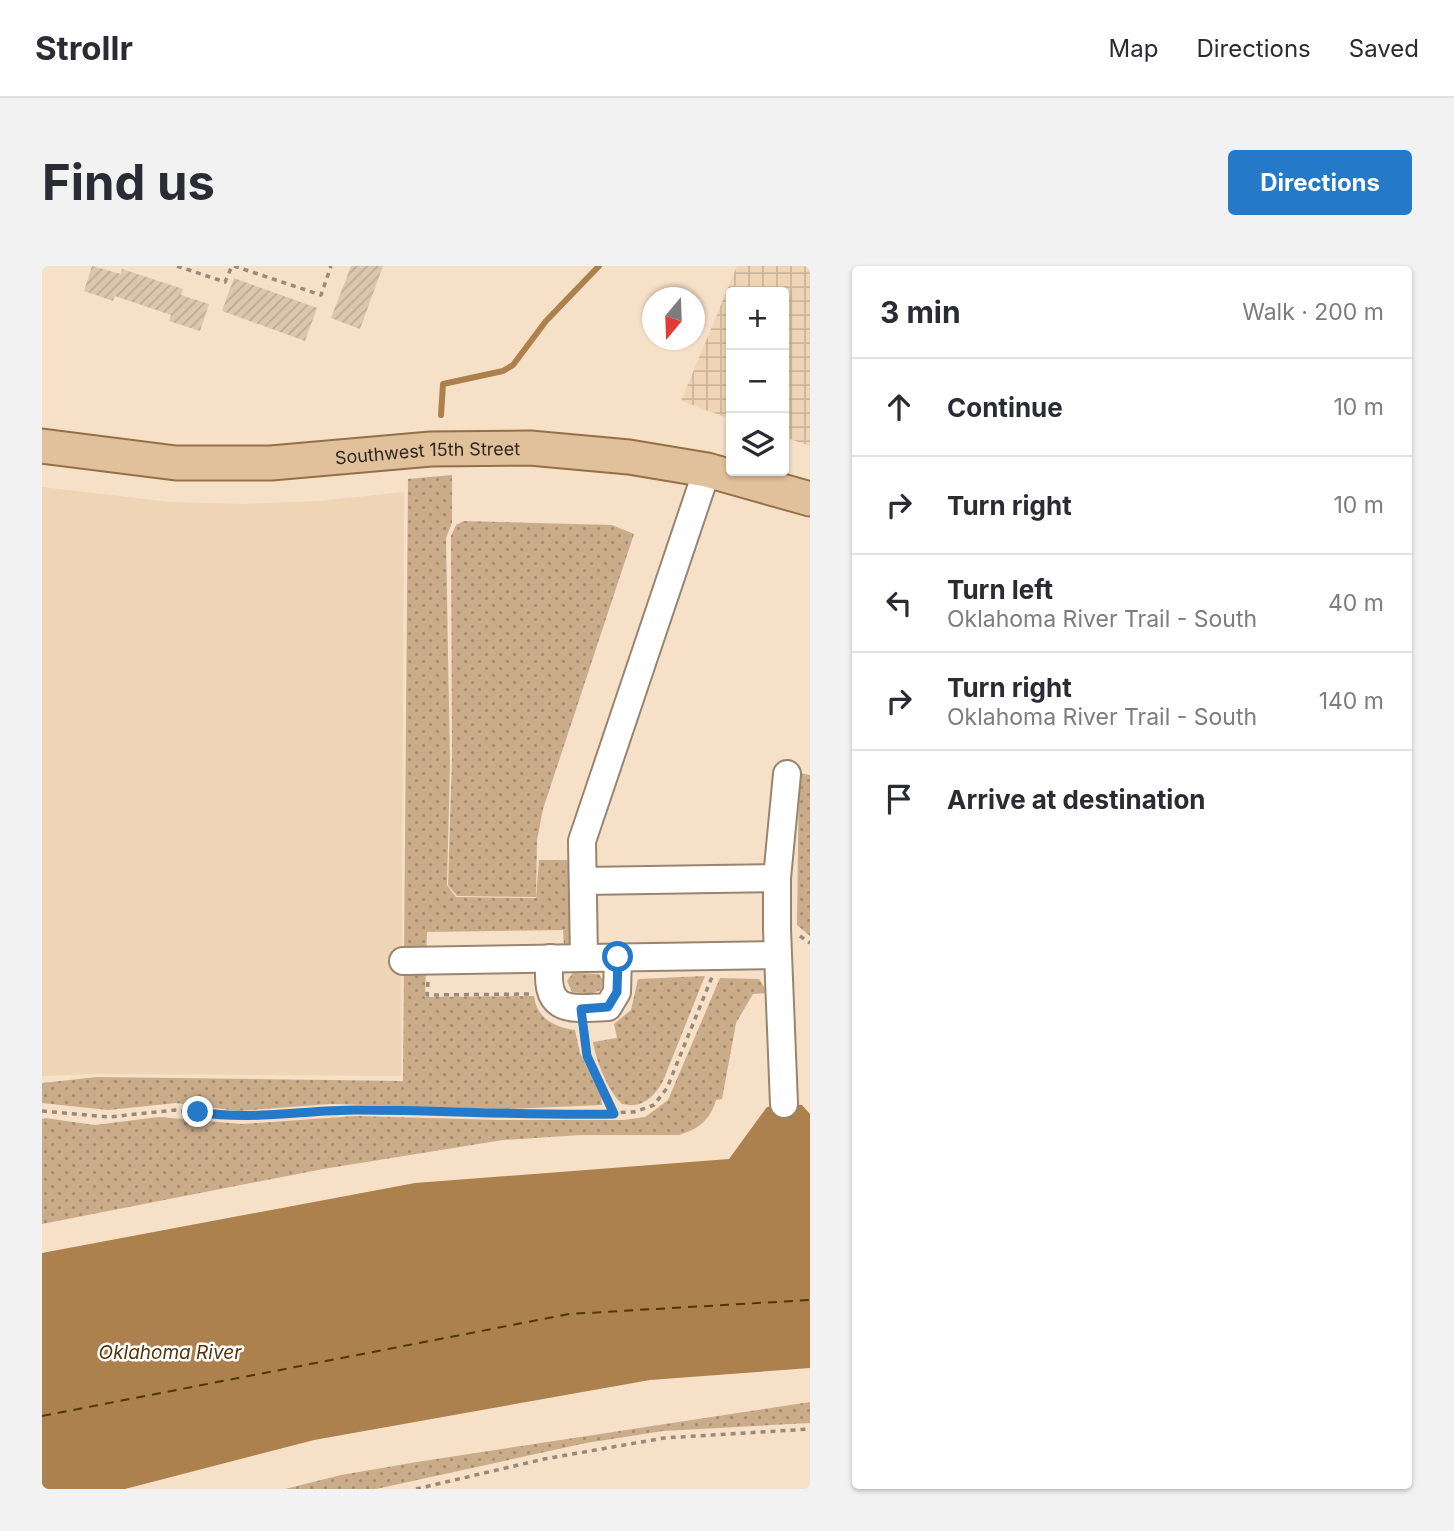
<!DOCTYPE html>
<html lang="en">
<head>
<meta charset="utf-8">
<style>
  body { margin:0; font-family:Inter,sans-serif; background:#f2f2f3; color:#2b2b33 }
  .controls { position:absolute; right:21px; top:21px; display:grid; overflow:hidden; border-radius:7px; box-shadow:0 2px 5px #0004 }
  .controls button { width:63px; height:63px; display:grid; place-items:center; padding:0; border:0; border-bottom:2px solid #e1e1e2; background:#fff; color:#2b2b33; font:35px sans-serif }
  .compass { position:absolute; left:600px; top:21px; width:63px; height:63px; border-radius:50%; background:#fff; box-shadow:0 2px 5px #0004; rotate:199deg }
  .stop { position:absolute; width:21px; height:21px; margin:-16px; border:5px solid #247ac8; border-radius:50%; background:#fff }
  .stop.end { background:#247ac8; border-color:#fff; box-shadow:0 2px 7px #0008 }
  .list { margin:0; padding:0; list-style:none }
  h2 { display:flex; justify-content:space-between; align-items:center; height:91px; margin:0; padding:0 28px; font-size:30px }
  h2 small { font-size:23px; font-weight:400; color:#7c7c81 }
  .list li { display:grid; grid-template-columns:46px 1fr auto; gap:21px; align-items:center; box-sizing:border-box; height:98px; padding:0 28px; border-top:2px solid #e1e1e2 }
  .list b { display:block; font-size:26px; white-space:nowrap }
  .list p { margin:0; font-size:23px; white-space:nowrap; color:#7c7c81 }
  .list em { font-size:23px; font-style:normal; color:#7c7c81 }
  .icon { flex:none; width:38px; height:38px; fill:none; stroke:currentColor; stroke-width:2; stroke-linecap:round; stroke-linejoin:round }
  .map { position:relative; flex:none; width:768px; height:1223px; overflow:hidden; border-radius:7px }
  header { display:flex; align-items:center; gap:42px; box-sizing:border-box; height:98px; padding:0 35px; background:#fff; border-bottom:2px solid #e1e1e2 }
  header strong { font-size:33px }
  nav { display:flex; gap:38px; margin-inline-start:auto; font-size:24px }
  .intro { display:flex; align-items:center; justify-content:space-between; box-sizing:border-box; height:168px; padding:0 42px }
  h1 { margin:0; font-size:49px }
  .button { padding:18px 32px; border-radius:7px; background:#247ac8; color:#fff; font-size:24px; font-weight:700 }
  main { display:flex; gap:42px; padding:0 42px }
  aside { flex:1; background:#fff; border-radius:7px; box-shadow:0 2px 5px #0004 }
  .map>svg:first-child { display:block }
  .built { fill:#efd4b5 }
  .industrial { fill:url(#industrial-grid) }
  .grass { fill:url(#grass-dots) }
  .water { fill:#ac814d }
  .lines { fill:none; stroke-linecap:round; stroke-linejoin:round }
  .stream { stroke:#ac814d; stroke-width:6 }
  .ferry { stroke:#54350a; stroke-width:2; stroke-dasharray:9 7; stroke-linecap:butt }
  .building { fill:url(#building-hatch) }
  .minor-casing { stroke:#99856f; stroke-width:30 }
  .major-casing { stroke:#957044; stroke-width:37 }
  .path { stroke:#988978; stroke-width:3.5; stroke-dasharray:5 5; stroke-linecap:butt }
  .minor { stroke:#fff; stroke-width:26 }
  .major { stroke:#e0c19b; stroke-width:33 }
  .route { stroke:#247ac8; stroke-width:9 }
  .labels { text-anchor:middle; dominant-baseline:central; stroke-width:5; stroke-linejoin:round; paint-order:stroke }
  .street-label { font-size:18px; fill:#2f271e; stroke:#fff }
  .water-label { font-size:19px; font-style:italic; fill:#54350a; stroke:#fff }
</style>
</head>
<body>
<header>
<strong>Strollr</strong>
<nav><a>Map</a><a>Directions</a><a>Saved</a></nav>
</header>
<div class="intro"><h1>Find us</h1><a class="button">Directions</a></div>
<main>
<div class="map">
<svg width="768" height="1223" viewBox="0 0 768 1223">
  <defs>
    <pattern id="industrial-grid" width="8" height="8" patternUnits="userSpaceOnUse" patternTransform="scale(1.75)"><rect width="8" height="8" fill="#efd4b5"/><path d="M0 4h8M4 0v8" fill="none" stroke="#cdb69b"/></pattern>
    <pattern id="grass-dots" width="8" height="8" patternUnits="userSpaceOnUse" patternTransform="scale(1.75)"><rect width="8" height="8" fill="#caac8b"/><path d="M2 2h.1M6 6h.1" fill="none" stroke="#a48c71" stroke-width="1.8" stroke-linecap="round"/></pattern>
    <pattern id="building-hatch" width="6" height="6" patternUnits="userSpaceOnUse" patternTransform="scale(1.75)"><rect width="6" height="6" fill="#dcc6ae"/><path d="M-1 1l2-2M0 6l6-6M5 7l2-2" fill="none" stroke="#bdaa95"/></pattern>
  </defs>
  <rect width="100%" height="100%" fill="#f6e0c8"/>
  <!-- built -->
  <path class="built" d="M 0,221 L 128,236 L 200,238 L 277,235 L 362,226 L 359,810 L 56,808 L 0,810 Z"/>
  <!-- industrial -->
  <path class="industrial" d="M 695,0 L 768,0 L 768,180 L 742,171 L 742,26 L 689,26 L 689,153 L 639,135 Z"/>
  <!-- grass -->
  <g class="grass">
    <path d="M 410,209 L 410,257 L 404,272 L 408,497 L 405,619 L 414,631 L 494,632 L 497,594 L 529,594 L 529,677 L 522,681 L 521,664 L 385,666 L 383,731 L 492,730 C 495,753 513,761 533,764 L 538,787 L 559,830 L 560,839 L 464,843 L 288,838 L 196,845 L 134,837 L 66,844 L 0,837 L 0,817 L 55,811 L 361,815 L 366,213 Z"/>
    <path d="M 422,255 L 570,259 L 592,268 L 501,543 L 495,574 L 494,631 L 415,630 L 406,619 L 410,493 L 409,270 L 414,259 Z"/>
    <path d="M 757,507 L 768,509 L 768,670 L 755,659 Z"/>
    <path d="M 531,707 L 557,708 L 561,714 L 559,724 L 548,728 L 530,726 L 525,715 Z"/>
    <path d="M 663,710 L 621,815 C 612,831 600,843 580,838 C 566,825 554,795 551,776 L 575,772 L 572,758 L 589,744 L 596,713 Z"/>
    <path d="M 678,712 L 717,713 L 726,727 L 711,728 L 694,757 L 680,833 L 674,834 C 668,854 657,863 637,869 L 539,869 L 461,874 L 281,903 L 0,958 L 0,853 L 3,852 L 53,859 L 117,851 L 200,858 L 313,850 L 456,854 L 582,854 L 603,851 L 626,834 Z"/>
    <path d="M 768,1136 L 768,1157 L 621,1165 L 544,1177 L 334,1223 L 243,1223 L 299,1209 L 375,1196 Z"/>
  </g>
  <!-- water -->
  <path class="water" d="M 742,838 L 760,839 L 768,848 L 768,1102 L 608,1114 L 272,1174 L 83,1223 L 0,1223 L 0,987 L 373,917 L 687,893 L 725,841 Z"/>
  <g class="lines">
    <!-- stream -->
    <path class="stream" d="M 399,149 L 401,118 L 461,105 L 471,99 L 504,55 L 557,0"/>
    <!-- ferry -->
    <path class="ferry" d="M 0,1150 L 527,1048 L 768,1034"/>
  </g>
  <!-- building -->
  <g class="building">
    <path d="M 50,0 L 79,8 L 80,3 L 141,23 L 139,29 L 167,38 L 158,65 L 127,55 L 129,49 L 73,30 L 71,35 L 42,25 Z"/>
    <path d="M 309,0 L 341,0 L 318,63 L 289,52 Z"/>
    <path d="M 192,12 L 275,42 L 263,75 L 180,45 Z"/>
  </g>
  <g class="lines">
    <defs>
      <g id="minor">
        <path d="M 541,615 L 735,612"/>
        <path d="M 508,692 C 502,745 521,744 566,741 L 575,726 L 576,691"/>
        <path d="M 542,692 L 540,575 L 665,204"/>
        <path d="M 361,695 L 735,689"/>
        <path d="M 742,838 L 735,663 L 735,612 L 745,508"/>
      </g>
      <g id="major">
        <path id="s1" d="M 0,180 L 134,197 L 229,197 L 389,183 L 488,182 L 587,191 L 665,204 L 768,233"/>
      </g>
    </defs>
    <!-- minor casing -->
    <use href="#minor" class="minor-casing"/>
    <!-- major casing -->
    <use href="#major" class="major-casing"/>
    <!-- path -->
    <g class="path">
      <path d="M 135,0 L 183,16 L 190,0"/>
      <path d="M 192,0 L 279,29 L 289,0"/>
      <path d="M 758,670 L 768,677"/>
      <path d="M 386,716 L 385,729 L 487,728"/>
      <path d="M 540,766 L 545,790 L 572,848"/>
      <path d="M 0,845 L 67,851 L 133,844 L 200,851 L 310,844 L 492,849 L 592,846 L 612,839 L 625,822 L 670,711"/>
      <path d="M 374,1223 L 502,1193 L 622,1172 L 768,1163"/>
    </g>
    <!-- minor -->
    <use href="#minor" class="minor"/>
    <!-- major -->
    <use href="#major" class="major"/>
  </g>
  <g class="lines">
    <!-- route -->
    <path class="route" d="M 156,846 C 210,855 261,844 315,844 C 401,844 486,850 572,848 L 545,790 L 539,743 L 566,741 L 575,726 L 576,691"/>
  </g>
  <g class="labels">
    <!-- street labels -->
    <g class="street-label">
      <text stroke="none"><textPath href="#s1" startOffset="387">Southwest 15th Street</textPath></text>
    </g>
    <!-- water labels -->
    <g class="water-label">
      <text x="128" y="1086">Oklahoma River</text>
    </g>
  </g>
</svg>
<div class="controls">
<button>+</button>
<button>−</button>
<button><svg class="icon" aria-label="layers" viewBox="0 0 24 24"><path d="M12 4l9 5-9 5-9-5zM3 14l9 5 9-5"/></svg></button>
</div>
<svg class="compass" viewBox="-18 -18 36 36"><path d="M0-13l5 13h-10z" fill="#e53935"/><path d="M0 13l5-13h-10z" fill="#7c7c81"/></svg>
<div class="stop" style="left:576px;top:691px"></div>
<div class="stop end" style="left:156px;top:846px"></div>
</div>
<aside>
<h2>3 min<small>Walk · 200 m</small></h2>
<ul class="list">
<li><svg class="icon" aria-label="ahead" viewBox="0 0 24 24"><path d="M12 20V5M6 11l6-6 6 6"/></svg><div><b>Continue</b></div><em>10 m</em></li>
<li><svg class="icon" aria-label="right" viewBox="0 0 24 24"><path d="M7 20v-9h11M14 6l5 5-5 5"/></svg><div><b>Turn right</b></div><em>10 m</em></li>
<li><svg class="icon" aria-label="left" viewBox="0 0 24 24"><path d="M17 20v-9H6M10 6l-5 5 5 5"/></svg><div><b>Turn left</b><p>Oklahoma River Trail - South</p></div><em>40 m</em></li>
<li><svg class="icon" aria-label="right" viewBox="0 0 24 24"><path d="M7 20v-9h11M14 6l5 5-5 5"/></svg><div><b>Turn right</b><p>Oklahoma River Trail - South</p></div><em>140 m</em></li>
<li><svg class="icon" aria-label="arrive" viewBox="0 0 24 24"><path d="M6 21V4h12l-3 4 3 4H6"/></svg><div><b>Arrive at destination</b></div></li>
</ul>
</aside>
</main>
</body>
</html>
